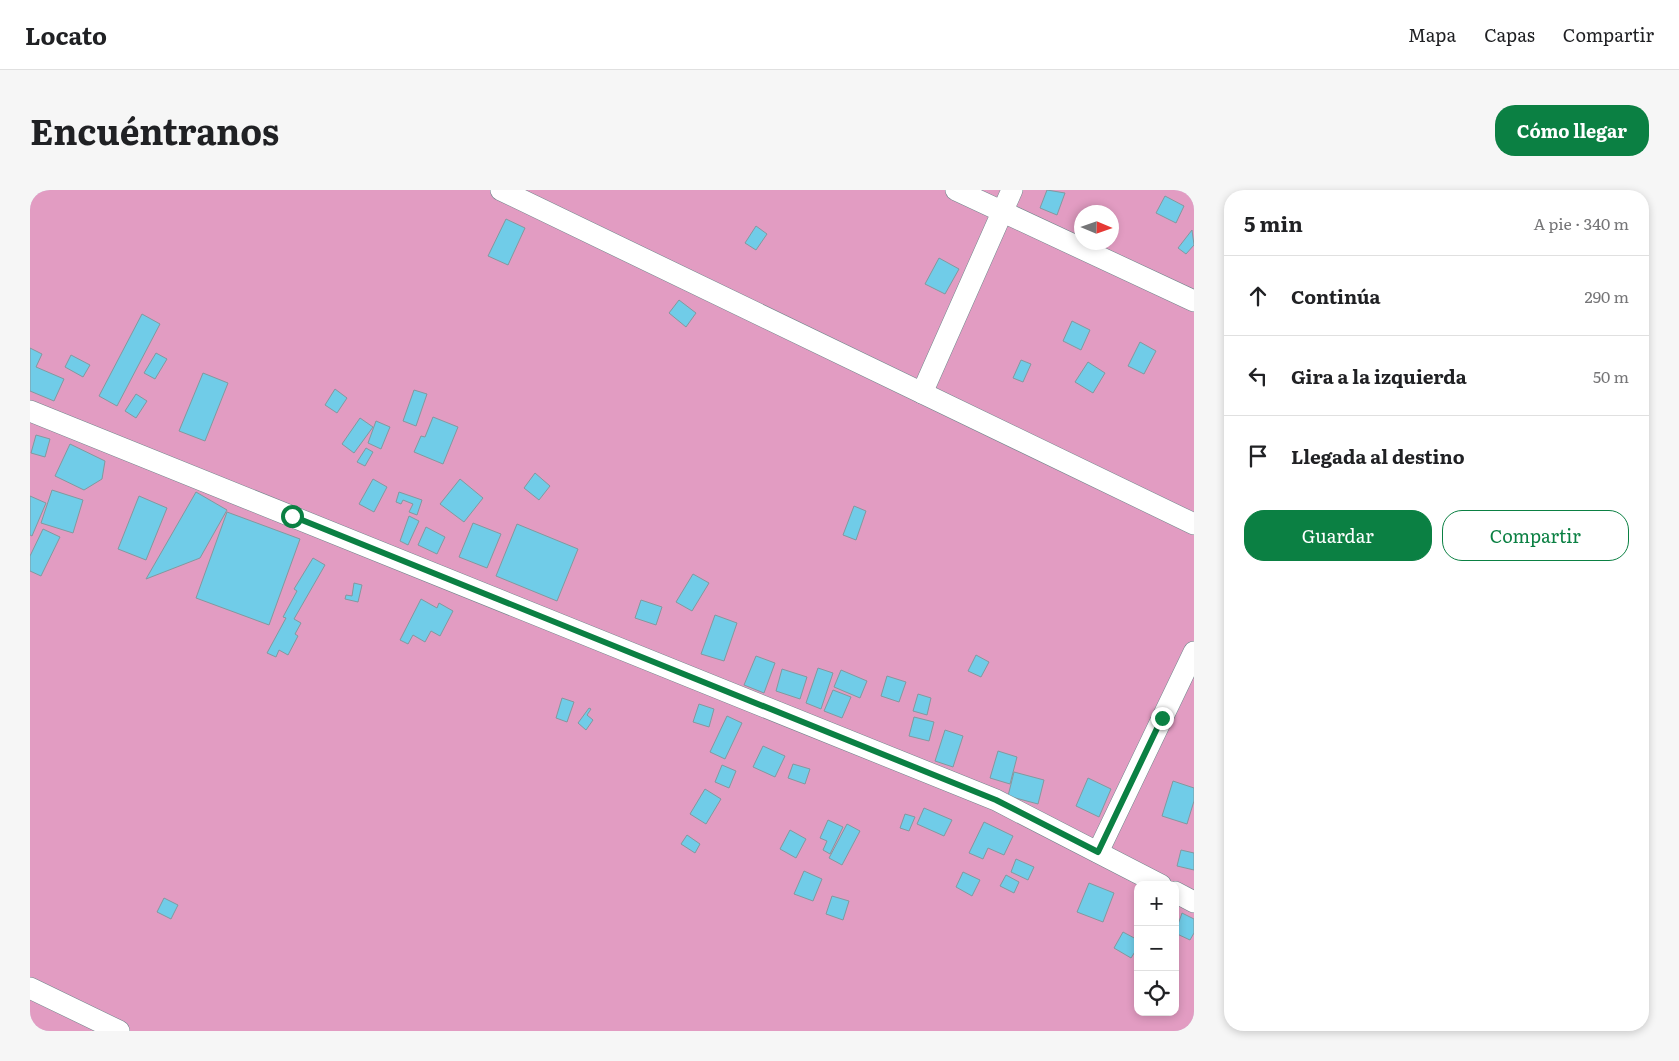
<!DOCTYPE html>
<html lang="es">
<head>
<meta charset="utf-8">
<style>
  body { margin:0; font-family:Literata,serif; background:#f6f6f6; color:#202124 }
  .controls { position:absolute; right:15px; bottom:15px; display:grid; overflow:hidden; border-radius:10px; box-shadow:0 2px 8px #0003 }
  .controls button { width:45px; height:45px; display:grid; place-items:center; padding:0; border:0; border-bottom:1px solid #e0e0e0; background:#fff; color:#202124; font:25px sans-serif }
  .compass { position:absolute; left:1044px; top:15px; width:45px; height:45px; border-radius:50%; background:#fff; box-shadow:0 2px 8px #0003; rotate:92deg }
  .stop { position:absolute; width:15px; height:15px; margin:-11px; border:4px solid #0b8043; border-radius:50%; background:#fff }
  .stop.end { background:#0b8043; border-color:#fff; box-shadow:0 1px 5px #0008 }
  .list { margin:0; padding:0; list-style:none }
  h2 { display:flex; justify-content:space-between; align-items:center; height:65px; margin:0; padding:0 20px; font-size:21px }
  h2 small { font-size:16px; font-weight:400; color:#757577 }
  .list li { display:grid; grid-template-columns:32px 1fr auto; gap:15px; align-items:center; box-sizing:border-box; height:80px; padding:0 20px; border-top:1px solid #e0e0e0 }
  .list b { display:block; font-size:19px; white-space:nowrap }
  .list em { font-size:16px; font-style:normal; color:#757577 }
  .actions { display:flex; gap:10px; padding:15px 20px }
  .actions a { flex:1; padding:11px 0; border:1px solid #0b8043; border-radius:20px; text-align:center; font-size:18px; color:#0b8043 }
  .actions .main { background:#0b8043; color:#fff }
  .icon { flex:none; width:28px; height:28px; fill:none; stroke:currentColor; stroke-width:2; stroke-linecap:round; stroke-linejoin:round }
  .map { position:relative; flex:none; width:1164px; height:841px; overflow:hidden; border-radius:20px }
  header { display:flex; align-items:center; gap:30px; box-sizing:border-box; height:70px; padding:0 25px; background:#fff; border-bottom:1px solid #e0e0e0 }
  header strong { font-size:24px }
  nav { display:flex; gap:28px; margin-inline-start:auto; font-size:18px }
  .intro { display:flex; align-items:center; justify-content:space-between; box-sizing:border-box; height:120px; padding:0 30px }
  h1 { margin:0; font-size:35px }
  .button { padding:12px 22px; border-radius:20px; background:#0b8043; color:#fff; font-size:18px; font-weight:700 }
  main { display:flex; gap:30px; padding:0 30px }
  aside { flex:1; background:#fff; border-radius:20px; box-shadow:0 2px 8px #0003 }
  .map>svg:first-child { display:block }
  .forest { fill:#e29cc2; fill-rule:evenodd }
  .building { fill:#70cce8; stroke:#83989e }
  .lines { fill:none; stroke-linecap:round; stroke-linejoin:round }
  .minor-casing { stroke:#72868c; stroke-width:22 }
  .minor { stroke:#fff; stroke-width:21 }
  .route { stroke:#0b8043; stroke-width:6 }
</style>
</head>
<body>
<header>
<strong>Locato</strong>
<nav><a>Mapa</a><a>Capas</a><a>Compartir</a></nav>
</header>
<div class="intro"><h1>Encuéntranos</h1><a class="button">Cómo llegar</a></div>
<main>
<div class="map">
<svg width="1164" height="841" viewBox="0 0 1164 841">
  <rect width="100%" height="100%" fill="#d3e9f0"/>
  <!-- forest -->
  <path class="forest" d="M 0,0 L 1164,0 L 1164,841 L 0,841 ZM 1052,22 L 1082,22 L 1082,52 L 1052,52 ZM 1108,695 L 1145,695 L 1145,822 L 1108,822 Z"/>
  <!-- building -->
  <g class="building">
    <path d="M 1017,0 L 1035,3 L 1027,25 L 1010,18 Z"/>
    <path d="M 1135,6 L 1154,16 L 1146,33 L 1126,23 Z"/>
    <path d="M 476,29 L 495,38 L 478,75 L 458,66 Z"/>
    <path d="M 726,36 L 737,44 L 726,60 L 715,53 Z"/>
    <path d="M 1162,40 L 1164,55 L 1156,64 L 1148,58 Z"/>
    <path d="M 909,68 L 929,79 L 915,104 L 895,94 Z"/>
    <path d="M 649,110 L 666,123 L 656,137 L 639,123 Z"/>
    <path d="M 112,124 L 130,134 L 87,216 L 69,206 Z"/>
    <path d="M 1042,131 L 1060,140 L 1051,160 L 1033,151 Z"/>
    <path d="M 1110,152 L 1126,161 L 1114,184 L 1098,176 Z"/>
    <path d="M 0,158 L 12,164 L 6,177 L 34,189 L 24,211 L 0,201 Z"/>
    <path d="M 126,163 L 137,169 L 125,189 L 114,183 Z"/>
    <path d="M 41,165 L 60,175 L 53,187 L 35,177 Z"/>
    <path d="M 991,170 L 1001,174 L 993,192 L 983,188 Z"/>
    <path d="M 1058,172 L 1075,183 L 1063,203 L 1045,192 Z"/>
    <path d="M 173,183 L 198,193 L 175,251 L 149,241 Z"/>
    <path d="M 305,199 L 317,208 L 307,223 L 295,215 Z"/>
    <path d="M 384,200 L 397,204 L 386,236 L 373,231 Z"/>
    <path d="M 106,204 L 117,211 L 106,228 L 95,221 Z"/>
    <path d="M 403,227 L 428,237 L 413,274 L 384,262 L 391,246 L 395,247 Z"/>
    <path d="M 330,228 L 343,237 L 324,263 L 312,254 Z"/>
    <path d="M 346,231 L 360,237 L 351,259 L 338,253 Z"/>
    <path d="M 6,245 L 20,249 L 15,267 L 1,263 Z"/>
    <path d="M 40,254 L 75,271 L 72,289 L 54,300 L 25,286 Z"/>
    <path d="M 336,258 L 343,262 L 335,276 L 327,272 Z"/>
    <path d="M 505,283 L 520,296 L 509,310 L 494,298 Z"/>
    <path d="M 343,289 L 357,297 L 344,322 L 329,314 Z"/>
    <path d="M 430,289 L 453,308 L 434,332 L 410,314 Z"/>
    <path d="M 22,300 L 53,310 L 43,343 L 11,333 Z"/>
    <path d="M 166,302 L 197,320 L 170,368 L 116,389 Z"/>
    <path d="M 369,302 L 392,310 L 387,325 L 379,322 L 383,314 L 373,310 L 371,314 L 366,312 Z"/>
    <path d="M 0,306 L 16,313 L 2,346 L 0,345 Z"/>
    <path d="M 109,306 L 137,318 L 116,370 L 88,359 Z"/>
    <path d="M 824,316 L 836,321 L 826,350 L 813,345 Z"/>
    <path d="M 197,322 L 270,349 L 239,435 L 166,408 Z"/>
    <path d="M 379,326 L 389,331 L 378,355 L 370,351 Z"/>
    <path d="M 443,333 L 471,344 L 457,378 L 429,367 Z"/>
    <path d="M 487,334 L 548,359 L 527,411 L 466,386 Z"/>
    <path d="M 396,337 L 415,347 L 407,364 L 388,355 Z"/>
    <path d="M 13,339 L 30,347 L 11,386 L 0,381 L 0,366 Z"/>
    <path d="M 283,368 L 295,375 L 264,429 L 271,433 L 265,444 L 268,446 L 258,465 L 249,460 L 246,467 L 237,463 L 256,428 L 253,427 L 267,401 L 264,399 Z"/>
    <path d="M 663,384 L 679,393 L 662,421 L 646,412 Z"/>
    <path d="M 324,393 L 332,395 L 328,412 L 315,409 L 316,405 L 322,406 Z"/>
    <path d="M 391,409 L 407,418 L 409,413 L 423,421 L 410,446 L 401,441 L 395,452 L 383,445 L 378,454 L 370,450 Z"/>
    <path d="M 611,410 L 632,417 L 626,435 L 605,428 Z"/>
    <path d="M 685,425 L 707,433 L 694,471 L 671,464 Z"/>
    <path d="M 946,465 L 959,472 L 951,487 L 938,481 Z"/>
    <path d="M 726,466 L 745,473 L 734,503 L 714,495 Z"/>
    <path d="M 788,478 L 803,483 L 791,519 L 776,513 Z"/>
    <path d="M 752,479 L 777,487 L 770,509 L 746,501 Z"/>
    <path d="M 811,480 L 837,491 L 830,508 L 804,497 Z"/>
    <path d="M 857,486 L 876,492 L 869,512 L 851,506 Z"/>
    <path d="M 803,500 L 821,507 L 812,528 L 794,521 Z"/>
    <path d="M 888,504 L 901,508 L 897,525 L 883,521 Z"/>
    <path d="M 532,508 L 544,512 L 537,532 L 526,528 Z"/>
    <path d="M 669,514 L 684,519 L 679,537 L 663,532 Z"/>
    <path d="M 559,518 L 561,519 L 557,525 L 563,530 L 556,540 L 548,533 Z"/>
    <path d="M 697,526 L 712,533 L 695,569 L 680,562 Z"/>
    <path d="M 884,527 L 904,532 L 899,551 L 879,546 Z"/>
    <path d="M 915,540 L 933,546 L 923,577 L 905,571 Z"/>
    <path d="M 733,556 L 755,566 L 745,587 L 723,577 Z"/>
    <path d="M 968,561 L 987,567 L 980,594 L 960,588 Z"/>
    <path d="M 763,574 L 780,579 L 775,594 L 758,588 Z"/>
    <path d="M 692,575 L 706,581 L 699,598 L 685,592 Z"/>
    <path d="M 984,582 L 1014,590 L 1008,614 L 978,606 Z"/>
    <path d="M 1058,588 L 1081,599 L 1069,627 L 1046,616 Z"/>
    <path d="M 1143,591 L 1164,598 L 1164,611 L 1157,634 L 1132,626 Z"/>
    <path d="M 675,599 L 691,609 L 676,634 L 660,624 Z"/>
    <path d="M 894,618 L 922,630 L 914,646 L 887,634 Z"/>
    <path d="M 875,624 L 885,627 L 879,641 L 870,638 Z"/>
    <path d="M 798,630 L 813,637 L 800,664 L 793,660 L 797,651 L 790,648 Z"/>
    <path d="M 954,632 L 983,646 L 974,665 L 958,658 L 953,669 L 939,663 Z"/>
    <path d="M 817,634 L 830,641 L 812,675 L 799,668 Z"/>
    <path d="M 760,640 L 776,649 L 766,668 L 750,659 Z"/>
    <path d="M 657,645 L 670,654 L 665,663 L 651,654 Z"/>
    <path d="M 1151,660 L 1164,663 L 1164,680 L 1147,676 Z"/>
    <path d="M 986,669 L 1004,677 L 998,690 L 981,682 Z"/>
    <path d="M 774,681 L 792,689 L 783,711 L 764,704 Z"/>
    <path d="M 933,682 L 950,690 L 942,706 L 926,697 Z"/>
    <path d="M 976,685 L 989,692 L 984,703 L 970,696 Z"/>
    <path d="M 1059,693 L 1084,703 L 1073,732 L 1047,722 Z"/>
    <path d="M 802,706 L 819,711 L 813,730 L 796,724 Z"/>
    <path d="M 134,708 L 148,715 L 141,729 L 127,722 Z"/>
    <path d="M 1152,723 L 1164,729 L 1164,743 L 1160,750 L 1145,743 Z"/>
    <path d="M 1093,742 L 1108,750 L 1108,757 L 1101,768 L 1084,758 Z"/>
  </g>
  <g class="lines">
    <defs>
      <g id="minor">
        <path d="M 471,0 L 1164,334"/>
        <path d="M 926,0 L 1164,111"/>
        <path d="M 892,203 L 982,0"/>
        <path d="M 0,221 L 966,610 L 1131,695"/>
        <path d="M 1068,662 L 1164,462"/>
        <path d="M 1145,702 L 1164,712"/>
        <path d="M 0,798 L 89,841"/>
      </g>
    </defs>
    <!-- minor casing -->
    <use href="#minor" class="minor-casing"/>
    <!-- minor -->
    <use href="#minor" class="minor"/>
  </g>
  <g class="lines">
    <!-- route -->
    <path class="route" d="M 262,326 L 966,610 L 1068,662 L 1132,528"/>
  </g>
</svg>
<div class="controls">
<button>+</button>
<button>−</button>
<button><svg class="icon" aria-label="locate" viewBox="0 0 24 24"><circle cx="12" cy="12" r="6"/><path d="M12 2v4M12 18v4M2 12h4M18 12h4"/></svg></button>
</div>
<svg class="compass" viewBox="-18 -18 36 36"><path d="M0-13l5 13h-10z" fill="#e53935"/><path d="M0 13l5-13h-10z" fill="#757577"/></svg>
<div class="stop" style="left:262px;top:326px"></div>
<div class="stop end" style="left:1132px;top:528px"></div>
</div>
<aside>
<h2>5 min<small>A pie · 340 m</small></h2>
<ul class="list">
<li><svg class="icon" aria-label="ahead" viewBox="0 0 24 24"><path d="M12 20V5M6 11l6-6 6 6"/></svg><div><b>Continúa</b></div><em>290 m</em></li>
<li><svg class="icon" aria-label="left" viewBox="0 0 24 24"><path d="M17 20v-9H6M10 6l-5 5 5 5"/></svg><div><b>Gira a la izquierda</b></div><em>50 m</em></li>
<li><svg class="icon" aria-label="arrive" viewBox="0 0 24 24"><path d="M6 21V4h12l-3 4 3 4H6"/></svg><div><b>Llegada al destino</b></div></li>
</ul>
<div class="actions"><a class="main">Guardar</a><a>Compartir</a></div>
</aside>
</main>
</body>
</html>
